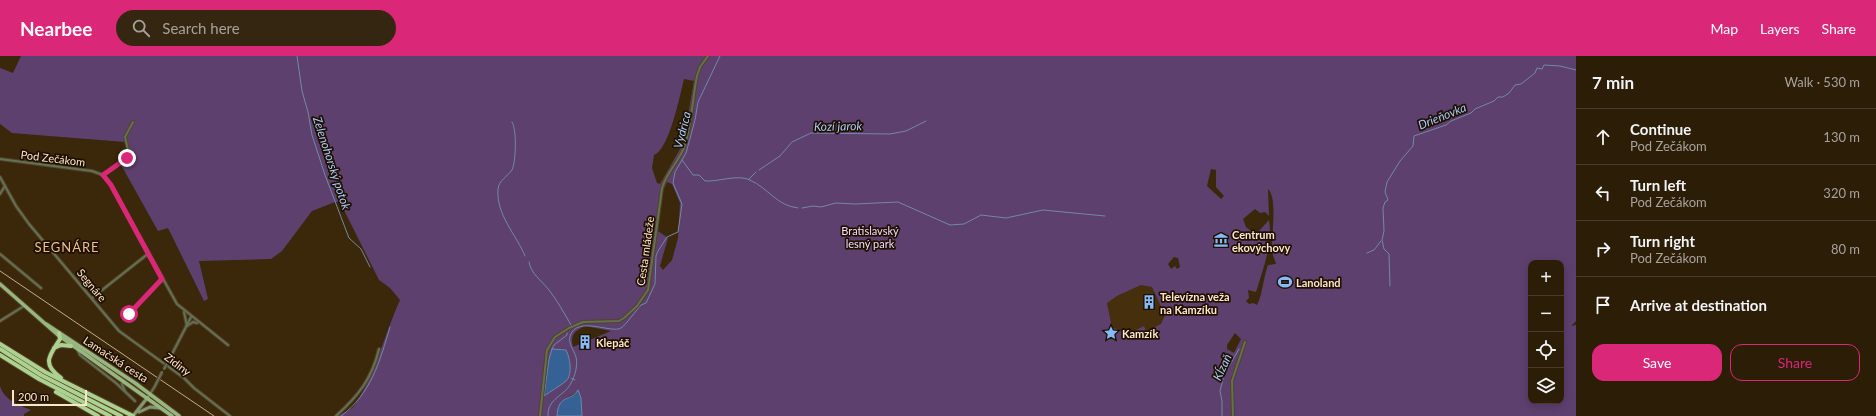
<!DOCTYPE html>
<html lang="en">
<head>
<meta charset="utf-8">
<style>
  body { margin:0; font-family:Lato,sans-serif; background:#342611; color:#f1f3f6 }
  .controls { position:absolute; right:12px; bottom:12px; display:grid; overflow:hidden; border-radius:8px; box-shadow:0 2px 10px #0003 }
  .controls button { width:36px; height:36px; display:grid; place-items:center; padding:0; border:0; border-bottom:1px solid #483b28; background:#2c1d07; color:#f1f3f6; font:20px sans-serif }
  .scale { position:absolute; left:12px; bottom:10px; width:75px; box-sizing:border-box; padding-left:4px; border:2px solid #fce6ca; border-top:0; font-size:11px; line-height:14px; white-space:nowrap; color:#fce6ca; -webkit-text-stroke:3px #1f1000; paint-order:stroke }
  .stop { position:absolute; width:12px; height:12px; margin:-9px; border:3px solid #db2777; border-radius:50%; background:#fff }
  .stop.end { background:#db2777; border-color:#fff; box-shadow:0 1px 4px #0008 }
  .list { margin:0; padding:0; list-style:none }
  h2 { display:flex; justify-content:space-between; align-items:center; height:52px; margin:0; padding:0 16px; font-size:17px }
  h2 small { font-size:13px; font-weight:400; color:#a6a29b }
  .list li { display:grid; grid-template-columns:26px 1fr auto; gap:12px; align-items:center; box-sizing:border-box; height:56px; padding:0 16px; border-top:1px solid #483b28 }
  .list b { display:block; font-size:15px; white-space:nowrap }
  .list p { margin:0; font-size:13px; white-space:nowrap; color:#a6a29b }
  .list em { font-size:13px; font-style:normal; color:#a6a29b }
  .actions { display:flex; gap:8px; padding:12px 16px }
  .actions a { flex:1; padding:9px 0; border:1px solid #db2777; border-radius:12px; text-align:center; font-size:14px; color:#db2777 }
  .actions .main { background:#db2777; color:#fff }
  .icon { flex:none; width:22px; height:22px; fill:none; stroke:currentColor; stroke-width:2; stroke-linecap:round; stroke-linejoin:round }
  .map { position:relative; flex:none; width:1576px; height:360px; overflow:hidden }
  header { display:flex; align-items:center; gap:24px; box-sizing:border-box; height:56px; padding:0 20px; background:#db2777; color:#fff }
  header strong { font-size:19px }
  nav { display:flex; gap:22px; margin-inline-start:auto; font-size:14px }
  .search { width:280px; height:36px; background:#342611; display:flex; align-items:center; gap:10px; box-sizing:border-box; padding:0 14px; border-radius:22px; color:#a6a29b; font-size:15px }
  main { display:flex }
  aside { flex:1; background:#2c1d07 }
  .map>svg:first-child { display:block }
  .built { fill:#462f0d }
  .green { fill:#5e406e; fill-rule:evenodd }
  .water { fill:#356194; stroke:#7189a4 }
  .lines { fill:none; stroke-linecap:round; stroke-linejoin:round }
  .stream { stroke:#7189a4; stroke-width:1 }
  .street-casing { stroke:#564224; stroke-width:4 }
  .secondary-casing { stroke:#564224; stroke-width:5 }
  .primary-casing { stroke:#564224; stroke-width:5.5 }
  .highway-casing { stroke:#564224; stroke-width:6 }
  .street { stroke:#617158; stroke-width:2 }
  .secondary { stroke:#809870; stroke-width:3 }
  .primary { stroke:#97b782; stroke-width:3.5 }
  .highway { stroke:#acd292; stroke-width:4 }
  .rail { stroke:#c2ad90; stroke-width:1 }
  .street-bridge-casing { stroke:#564224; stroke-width:4; stroke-linecap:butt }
  .street-bridge { stroke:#617158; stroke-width:2 }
  .route { stroke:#db2777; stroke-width:5 }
  .labels { text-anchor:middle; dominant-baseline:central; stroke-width:3.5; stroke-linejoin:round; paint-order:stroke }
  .street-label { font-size:11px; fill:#fce6ca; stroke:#1f1000 }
  .park-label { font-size:11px; fill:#f0dbfc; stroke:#1f1000 }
  .poi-label { font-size:11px; font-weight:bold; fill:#fce6ca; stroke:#1f1000; text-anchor:start }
  .water-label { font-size:12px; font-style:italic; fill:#a7ccf9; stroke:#1f1000 }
  .quarter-label { font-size:13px; letter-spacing:1px; fill:#ebc089; stroke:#1f1000 }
</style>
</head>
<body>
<header>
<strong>Nearbee</strong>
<div class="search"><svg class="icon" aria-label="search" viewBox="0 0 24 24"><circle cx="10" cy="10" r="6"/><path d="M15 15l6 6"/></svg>Search here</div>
<nav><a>Map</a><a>Layers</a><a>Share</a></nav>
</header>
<main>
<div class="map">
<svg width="1576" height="360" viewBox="0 0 1576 360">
  <rect width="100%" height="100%" fill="#3b2709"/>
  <!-- built -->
  <path class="built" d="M 1141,229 L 1152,231 L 1165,259 L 1161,268 L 1146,275 L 1144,270 L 1128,278 L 1112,271 L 1107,247 L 1117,240 Z"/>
  <!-- green -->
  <g class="green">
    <path d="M 21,0 L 1576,0 L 1576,265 L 1571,270 L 1576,269 L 1576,360 L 582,360 L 581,342 L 577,336 C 566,342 558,346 557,360 L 338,360 C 343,357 351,354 354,350 C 374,322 385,277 400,244 L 390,232 L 379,224 L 340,146 L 335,146 L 312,155 L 282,195 L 271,203 L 199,205 L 208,243 L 204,245 L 168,172 L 158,175 L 120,107 L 129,98 L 125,86 L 12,77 L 0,68 L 0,12 L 13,17 ZM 684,23 L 694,25 L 683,88 L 660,128 L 657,127 L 652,112 L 654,99 C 669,94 680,39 684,23 ZM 1211,113 L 1216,114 L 1216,131 L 1224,140 L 1221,143 L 1207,130 ZM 667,126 L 672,128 L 680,147 L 678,182 L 672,204 L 663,214 L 660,210 L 668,182 L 658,175 L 663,135 ZM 1268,133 C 1278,142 1271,182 1272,196 C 1273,200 1275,204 1276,208 L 1268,209 C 1264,219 1262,241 1257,249 L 1253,247 L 1249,248 L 1246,245 L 1249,242 L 1248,234 L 1256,236 C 1263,213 1273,188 1269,164 L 1259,175 L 1252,176 L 1246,171 L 1243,163 L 1255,153 L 1260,157 L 1265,156 L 1269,160 ZM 1174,201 L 1178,202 L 1180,211 L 1177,213 L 1175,210 L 1171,213 L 1168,208 ZM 1531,207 L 1561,207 L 1561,345 L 1531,345 ZM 1141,229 L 1152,231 L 1165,259 L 1161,268 L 1146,275 L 1144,270 L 1128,278 L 1112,271 L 1107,247 L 1117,240 ZM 585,270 L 611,275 L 573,291 C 570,280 574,275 585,270 ZM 1235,277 L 1241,283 L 1234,297 L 1227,293 L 1227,289 ZM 559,293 L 566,294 C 570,301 573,319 566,325 C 560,330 551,335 544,339 L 549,303 L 555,294 Z"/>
    <path d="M 0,330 C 4,344 19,349 31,354 L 24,358 L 24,360 L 0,360 Z"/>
  </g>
  <!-- water -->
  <g class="water">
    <path d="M 552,293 L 566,294 C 570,301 573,319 566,325 C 560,330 551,335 544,340 L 549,303 Z"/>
    <path d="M 578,334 L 581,342 L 582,360 L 557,360 C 558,338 571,346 578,334 Z"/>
  </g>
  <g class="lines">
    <!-- stream -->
    <g class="stream">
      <path d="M 297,0 L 302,35 L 308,56 L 312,79 L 325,119 L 349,182 L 361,193 L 370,211"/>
      <path d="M 512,66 C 517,73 516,106 512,114 C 507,121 499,124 498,133 C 496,159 516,178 525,200"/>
      <path d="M 682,104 L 693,119 L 699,119 L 705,125 C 718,126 738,118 750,124 C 768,132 777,150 798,152"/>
      <path d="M 759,114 L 780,100 L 792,86 L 811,77 L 890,78 L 906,75 L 926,65"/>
      <path d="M 749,123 L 756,116"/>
      <path d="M 802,152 L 813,150 L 821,151 L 836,147 L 855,148 L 898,146 L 950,169 L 964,168 L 981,159 L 1006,162 L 1043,154 L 1105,160"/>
      <path d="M 1367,197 L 1374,194 L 1381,185"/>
      <path d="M 529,206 C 531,218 541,224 549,234 C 557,244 564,257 571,269"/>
      <path d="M 1390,230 L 1389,198 L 1384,193 L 1382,184 L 1384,175 L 1383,152 L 1385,146 L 1388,144 L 1385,136 L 1387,126 L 1400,105 L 1413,90 L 1414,80 L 1446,69 L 1451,65 L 1471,57 L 1475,53 L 1494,45 L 1498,41 L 1503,41 L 1509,37 L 1515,29 L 1521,28 L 1535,17 L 1537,12 L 1542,13 L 1544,9 L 1560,10 L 1576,14"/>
      <path d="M 552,293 L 554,289 L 567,279 L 567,277"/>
      <path d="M 571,322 L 575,324"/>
      <path d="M 341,360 C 371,338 380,305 390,271"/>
      <path d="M 548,360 C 547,342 565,340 571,327 C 575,320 578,309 576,301 C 574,294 568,288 570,280 C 577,259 612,278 621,272 C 625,270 637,253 641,249 L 646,247 L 655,228 L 656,200 L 658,195 L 667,181 L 678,176 L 682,148 L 673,127 L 675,116 L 686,97 L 695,64 L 698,46 L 720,0"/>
      <path d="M 1222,360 L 1222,345 L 1220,335 L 1224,319 L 1239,293"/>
    </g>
    <defs>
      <g id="street">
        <path d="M 0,103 L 92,115 L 103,119 L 111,129 L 177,248 L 228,289"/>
        <path d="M 103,119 L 120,107 L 129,98 L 125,81 L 133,66"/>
        <path d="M 0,121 L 16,150 L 29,168 L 119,275 L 184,322 L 194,332 L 230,360"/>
        <path d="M 0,138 L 5,130"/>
        <path d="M 0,198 L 41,232"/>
        <path d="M 92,242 L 149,197"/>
        <path d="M 184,256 L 187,270 L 193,266 L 197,267"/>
        <path d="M 129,258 L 162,223"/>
        <path d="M 0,265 L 24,250"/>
        <path d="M 78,295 L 80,299 L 116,327 L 135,345"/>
        <path d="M 169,304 L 191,261"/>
        <path d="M 124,326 L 122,328 L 125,335"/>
        <path d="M 150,338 L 155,330"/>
        <path d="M 336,360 C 358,340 372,323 379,293"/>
        <path d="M 540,360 L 547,294 L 555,281 L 569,272 L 583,266 L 619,265 L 624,262 L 637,250 L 648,234 L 662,132 C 666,118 677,107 683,94 C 692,71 692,44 697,20 L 700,11 L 708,0"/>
        <path d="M 1233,360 L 1232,325 L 1245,286"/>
      </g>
      <g id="secondary">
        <path d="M 139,356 L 150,351 L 160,352"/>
        <path d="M 133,360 L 148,341"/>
      </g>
      <g id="primary">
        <path d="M 0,228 L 58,279 L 172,360"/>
        <path d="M 46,268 L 135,327 L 179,360"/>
      </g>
      <g id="highway">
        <path d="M 59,277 L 60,283 C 51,298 40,307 61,322"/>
        <path d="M 0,288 L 45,316 L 133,360"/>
        <path d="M 54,292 L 61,289 L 71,290"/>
        <path d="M 0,293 L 41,319 L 121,360"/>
        <path d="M 0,299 L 39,323 L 110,360"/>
        <path d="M 56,336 L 98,360"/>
      </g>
    </defs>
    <!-- street casing -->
    <use href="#street" class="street-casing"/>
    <!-- secondary casing -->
    <use href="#secondary" class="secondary-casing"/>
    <!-- primary casing -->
    <use href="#primary" class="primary-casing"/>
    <!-- highway casing -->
    <use href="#highway" class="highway-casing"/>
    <!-- street -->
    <use href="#street" class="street"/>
    <!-- secondary -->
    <use href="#secondary" class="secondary"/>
    <!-- primary -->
    <use href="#primary" class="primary"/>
    <!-- highway -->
    <use href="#highway" class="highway"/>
    <!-- rail -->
    <path class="rail" d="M 0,215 L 214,360"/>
    <defs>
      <g id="street-bridge">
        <path d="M 164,313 L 169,304"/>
        <path d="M 155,330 L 162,316"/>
      </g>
    </defs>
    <!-- street-bridge casing -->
    <use href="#street-bridge" class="street-bridge-casing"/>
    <!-- street-bridge -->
    <use href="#street-bridge" class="street-bridge"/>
  </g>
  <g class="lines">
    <!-- route -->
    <path class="route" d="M 127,102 L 103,119 L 111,129 L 162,223 L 129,258"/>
  </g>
  <!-- icons -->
  <defs>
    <symbol id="museum-bare" viewBox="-9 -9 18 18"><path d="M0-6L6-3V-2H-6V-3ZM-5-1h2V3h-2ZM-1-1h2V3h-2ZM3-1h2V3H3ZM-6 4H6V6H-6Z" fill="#86bbfb" stroke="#1f1000" stroke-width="2.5" paint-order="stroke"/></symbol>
    <symbol id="stadium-bare" viewBox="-9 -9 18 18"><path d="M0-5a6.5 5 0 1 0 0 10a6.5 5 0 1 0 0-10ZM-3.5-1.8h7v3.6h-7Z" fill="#86bbfb" stroke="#1f1000" stroke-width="2.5" paint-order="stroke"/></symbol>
    <symbol id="building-bare" viewBox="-9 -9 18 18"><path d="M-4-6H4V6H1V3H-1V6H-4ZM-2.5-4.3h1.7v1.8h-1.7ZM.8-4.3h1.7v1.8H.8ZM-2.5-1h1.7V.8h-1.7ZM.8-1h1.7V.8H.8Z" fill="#86bbfb" stroke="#1f1000" stroke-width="2.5" paint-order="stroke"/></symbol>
    <symbol id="sight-bare" viewBox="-9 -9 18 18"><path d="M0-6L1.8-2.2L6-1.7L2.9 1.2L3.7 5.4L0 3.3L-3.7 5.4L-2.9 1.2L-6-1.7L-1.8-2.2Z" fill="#86bbfb" stroke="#1f1000" stroke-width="2.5" paint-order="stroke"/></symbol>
  </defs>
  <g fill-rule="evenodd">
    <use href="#museum-bare" x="1211" y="174" width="20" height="20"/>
    <use href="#stadium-bare" x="1275" y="216" width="20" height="20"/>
    <use href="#building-bare" x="1139" y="236" width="20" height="20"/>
    <use href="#sight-bare" x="1101" y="267" width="20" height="20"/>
    <use href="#building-bare" x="575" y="276" width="20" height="20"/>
  </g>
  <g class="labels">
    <!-- street labels -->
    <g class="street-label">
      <text transform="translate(53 102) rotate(7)">Pod Zečákom</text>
      <text transform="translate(645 195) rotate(-82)">Cesta mládeže</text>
      <text transform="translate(92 229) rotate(50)">Segnáre</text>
      <text transform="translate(116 303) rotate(33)">Lamačská cesta</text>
      <text transform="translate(178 308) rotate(37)">Zidiny</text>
    </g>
    <!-- park labels -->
    <g class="park-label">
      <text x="870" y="174">Bratislavský<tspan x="870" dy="13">lesný park</tspan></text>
    </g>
    <!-- poi labels -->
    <g class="poi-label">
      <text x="1232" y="178">Centrum<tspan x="1232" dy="13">ekovýchovy</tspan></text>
      <text x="1296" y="226">Lanoland</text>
      <text x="1160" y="240">Televízna veža<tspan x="1160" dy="13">na Kamzíku</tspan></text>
      <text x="1122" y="277">Kamzík</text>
      <text x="596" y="286">Klepáč</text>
    </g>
    <!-- water labels -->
    <g class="water-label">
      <text transform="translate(1442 60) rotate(-22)">Drieňovka</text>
      <text transform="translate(838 70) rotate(-1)">Kozí jarok</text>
      <text transform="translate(682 74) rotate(-76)">Vydrica</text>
      <text transform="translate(332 107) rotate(72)">Zelenohorský potok</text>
      <text transform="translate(1222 311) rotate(-65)">Kĺzaň</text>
    </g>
    <!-- quarter labels -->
    <g class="quarter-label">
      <text x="67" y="191">SEGNÁRE</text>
    </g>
  </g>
</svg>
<div class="controls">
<button>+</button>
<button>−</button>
<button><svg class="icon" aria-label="locate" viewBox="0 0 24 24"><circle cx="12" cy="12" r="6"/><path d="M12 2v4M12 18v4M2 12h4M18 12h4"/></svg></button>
<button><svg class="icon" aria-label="layers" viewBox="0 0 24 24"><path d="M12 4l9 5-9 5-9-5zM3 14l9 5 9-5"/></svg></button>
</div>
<div class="scale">200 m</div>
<div class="stop" style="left:129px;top:258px"></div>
<div class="stop end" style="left:127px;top:102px"></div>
</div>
<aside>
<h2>7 min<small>Walk · 530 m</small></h2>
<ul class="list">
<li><svg class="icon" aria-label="ahead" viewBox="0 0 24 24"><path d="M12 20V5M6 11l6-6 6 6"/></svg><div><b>Continue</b><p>Pod Zečákom</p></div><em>130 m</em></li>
<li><svg class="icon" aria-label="left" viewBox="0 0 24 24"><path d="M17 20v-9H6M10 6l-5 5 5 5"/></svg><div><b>Turn left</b><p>Pod Zečákom</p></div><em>320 m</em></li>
<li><svg class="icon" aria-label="right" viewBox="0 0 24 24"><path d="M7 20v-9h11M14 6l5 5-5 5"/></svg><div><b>Turn right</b><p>Pod Zečákom</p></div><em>80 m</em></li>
<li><svg class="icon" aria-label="arrive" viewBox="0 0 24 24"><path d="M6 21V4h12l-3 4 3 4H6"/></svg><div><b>Arrive at destination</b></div></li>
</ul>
<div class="actions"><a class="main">Save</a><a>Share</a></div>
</aside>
</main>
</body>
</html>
